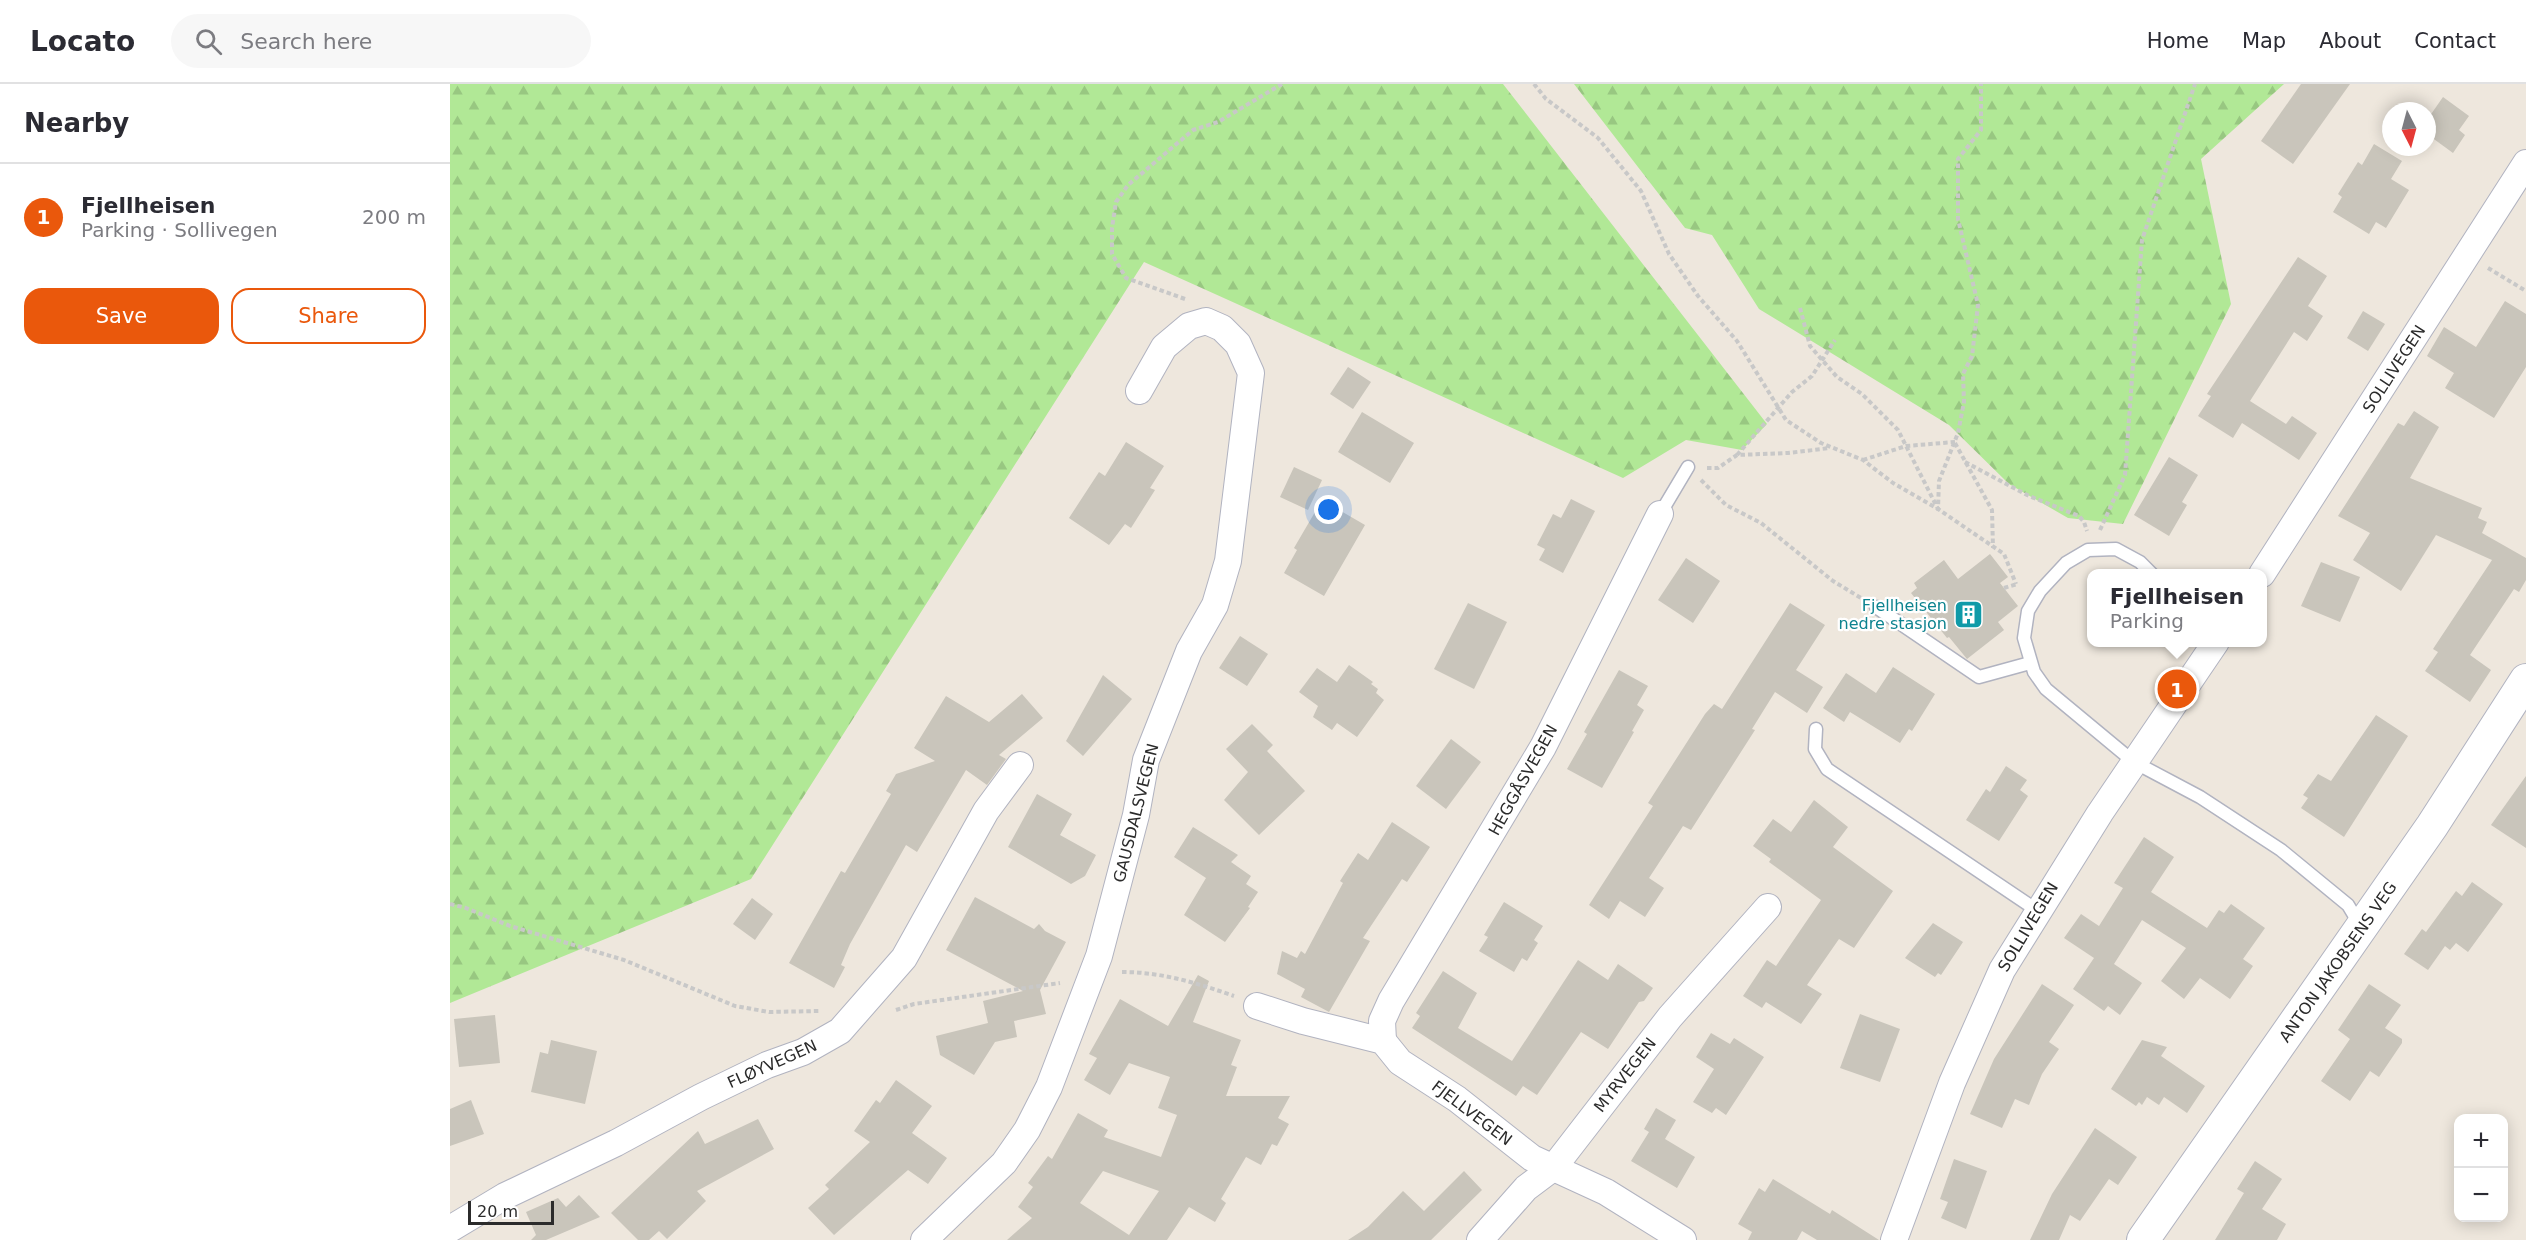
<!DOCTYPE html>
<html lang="en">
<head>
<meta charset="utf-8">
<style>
  body { margin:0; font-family:"DejaVu Sans",sans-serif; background:#f7f7f7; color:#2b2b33 }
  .controls { position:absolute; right:18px; bottom:18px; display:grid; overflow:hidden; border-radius:12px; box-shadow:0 3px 15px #0003 }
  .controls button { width:54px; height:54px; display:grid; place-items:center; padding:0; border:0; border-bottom:2px solid #e1e1e2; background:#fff; color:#2b2b33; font:30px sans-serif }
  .compass { position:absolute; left:1932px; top:18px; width:54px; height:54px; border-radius:50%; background:#fff; box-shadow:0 3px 15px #0003; rotate:174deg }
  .scale { position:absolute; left:18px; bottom:15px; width:86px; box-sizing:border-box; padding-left:6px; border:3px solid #2b2b2b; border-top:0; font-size:16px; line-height:21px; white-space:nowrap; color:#2b2b2b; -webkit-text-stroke:4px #fff; paint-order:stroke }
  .you { position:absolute; left:879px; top:426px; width:21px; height:21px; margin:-15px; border:4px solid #fff; border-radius:50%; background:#1a73e8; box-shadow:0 0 0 9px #1a73e833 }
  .badge { display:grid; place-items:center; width:39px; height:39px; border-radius:50%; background:#ea580c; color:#fff; font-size:20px; font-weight:700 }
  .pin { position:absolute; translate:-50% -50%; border:3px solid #fff; box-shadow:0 2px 6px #0006 }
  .popup { position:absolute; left:1637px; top:485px; width:180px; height:78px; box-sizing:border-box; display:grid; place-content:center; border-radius:12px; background:#fff; filter:drop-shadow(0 2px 4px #0005); font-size:20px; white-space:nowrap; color:#7c7c81 }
  .popup b { font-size:22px; color:#2b2b33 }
  .popup::after { content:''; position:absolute; left:50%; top:100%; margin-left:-12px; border:12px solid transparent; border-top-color:#fff }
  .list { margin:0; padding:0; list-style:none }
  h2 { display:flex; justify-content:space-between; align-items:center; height:78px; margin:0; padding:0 24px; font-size:26px }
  h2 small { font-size:20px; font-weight:400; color:#7c7c81 }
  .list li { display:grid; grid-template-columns:39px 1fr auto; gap:18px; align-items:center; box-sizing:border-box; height:108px; padding:0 24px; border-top:2px solid #e1e1e2 }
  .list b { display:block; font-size:22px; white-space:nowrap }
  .list p { margin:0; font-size:20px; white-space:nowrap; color:#7c7c81 }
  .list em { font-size:20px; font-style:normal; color:#7c7c81 }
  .actions { display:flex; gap:12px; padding:18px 24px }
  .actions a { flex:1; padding:14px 0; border:2px solid #ea580c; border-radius:18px; text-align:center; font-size:21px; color:#ea580c }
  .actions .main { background:#ea580c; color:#fff }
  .icon { flex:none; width:33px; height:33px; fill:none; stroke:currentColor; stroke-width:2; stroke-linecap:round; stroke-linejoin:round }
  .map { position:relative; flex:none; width:2076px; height:1156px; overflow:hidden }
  header { display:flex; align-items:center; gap:36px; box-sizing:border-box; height:84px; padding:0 30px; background:#fff; border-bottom:2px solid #e1e1e2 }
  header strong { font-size:28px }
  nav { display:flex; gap:33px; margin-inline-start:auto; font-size:21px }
  .search { width:420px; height:54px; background:#f7f7f7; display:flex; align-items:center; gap:15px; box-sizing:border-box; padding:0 21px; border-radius:33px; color:#7c7c81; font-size:22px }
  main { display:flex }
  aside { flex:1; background:#fff }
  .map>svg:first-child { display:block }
  .forest { fill:url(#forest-firs) }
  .building { fill:#c9c5bb; fill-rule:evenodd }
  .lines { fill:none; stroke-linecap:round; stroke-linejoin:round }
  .service-casing { stroke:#b1b3c0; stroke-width:15 }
  .minor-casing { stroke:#b1b3c0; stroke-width:28 }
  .tertiary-casing { stroke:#b1b3c0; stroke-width:34 }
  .path { stroke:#c8c8c8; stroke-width:4; stroke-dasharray:4.5 3; stroke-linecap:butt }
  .service { stroke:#fff; stroke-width:12 }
  .minor { stroke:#fff; stroke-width:26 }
  .tertiary { stroke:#fff; stroke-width:32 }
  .labels { text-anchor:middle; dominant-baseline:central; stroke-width:4.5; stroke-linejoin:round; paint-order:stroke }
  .street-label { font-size:16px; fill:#2b2b2b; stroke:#fff }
  .culture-label { font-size:16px; fill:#0d838f; stroke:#fff; text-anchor:end }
</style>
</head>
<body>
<header>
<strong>Locato</strong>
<div class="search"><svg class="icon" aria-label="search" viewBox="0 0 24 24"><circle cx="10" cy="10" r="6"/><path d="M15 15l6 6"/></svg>Search here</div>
<nav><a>Home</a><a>Map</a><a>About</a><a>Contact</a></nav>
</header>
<main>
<aside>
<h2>Nearby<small></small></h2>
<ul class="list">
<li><span class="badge">1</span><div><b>Fjellheisen</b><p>Parking · Sollivegen</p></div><em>200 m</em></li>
</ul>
<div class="actions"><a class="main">Save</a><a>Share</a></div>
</aside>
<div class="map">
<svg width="2076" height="1156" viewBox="0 0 2076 1156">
  <defs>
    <pattern id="forest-firs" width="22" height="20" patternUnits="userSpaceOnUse" patternTransform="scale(1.5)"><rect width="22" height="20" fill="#b1e896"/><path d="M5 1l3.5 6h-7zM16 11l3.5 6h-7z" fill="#98c781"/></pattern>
  </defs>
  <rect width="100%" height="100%" fill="#eee7dd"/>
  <!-- forest -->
  <g class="forest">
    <path d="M 0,0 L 1053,0 L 1317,340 L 1292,366 L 1236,356 L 1173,394 L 694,178 L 301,795 L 0,919 Z"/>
    <path d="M 1124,0 L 1834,0 L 1751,75 L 1781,220 L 1673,440 L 1618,434 L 1559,400 L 1499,341 L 1309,225 L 1262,151 L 1235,144 Z"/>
  </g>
  <!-- building -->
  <g class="building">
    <path d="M 1851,0 L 1900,0 L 1843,80 L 1811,57 Z"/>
    <path d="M 1993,13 L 2019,32 L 2009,46 L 2015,51 L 2003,69 L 1977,50 L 1977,36 Z"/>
    <path d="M 1924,60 L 1952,77 L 1941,95 L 1959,106 L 1936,144 L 1926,138 L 1919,150 L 1883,128 L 1892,113 L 1888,110 L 1908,78 L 1912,81 Z"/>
    <path d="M 1848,173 L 1877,192 L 1858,222 L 1873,232 L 1857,257 L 1844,248 L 1800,317 L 1836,340 L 1842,332 L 1867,349 L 1849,376 L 1792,339 L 1783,354 L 1748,332 L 1761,312 L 1757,310 Z"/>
    <path d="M 2055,217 L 2076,230 L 2076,283 L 2044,334 L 1995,304 L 2004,289 L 1977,272 L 1994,243 L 2026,263 Z"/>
    <path d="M 1913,227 L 1935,240 L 1918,267 L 1897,254 Z"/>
    <path d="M 898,283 L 921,298 L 903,325 L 880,310 Z"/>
    <path d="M 1964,327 L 1989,343 L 1960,394 L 2032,424 L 2028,434 L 2037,438 L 2032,449 L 2076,474 L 2076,496 L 2069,508 L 2064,505 L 2020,571 L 2041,586 L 2020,618 L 1975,587 L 1988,568 L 1983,565 L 2042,476 L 1986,451 L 1951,507 L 1903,476 L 1920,449 L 1888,432 L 1948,339 L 1954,342 Z"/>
    <path d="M 912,328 L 964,359 L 940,399 L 888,368 Z"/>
    <path d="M 676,358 L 714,382 L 700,404 L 705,406 L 681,444 L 675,440 L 659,461 L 619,434 L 649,388 L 655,392 Z"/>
    <path d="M 1719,373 L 1748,391 L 1732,418 L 1737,421 L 1719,452 L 1684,431 Z"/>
    <path d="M 844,383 L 872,396 L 858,426 L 830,413 Z"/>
    <path d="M 1121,415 L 1145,427 L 1113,489 L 1089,476 L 1095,465 L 1087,461 L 1103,430 L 1111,434 Z"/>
    <path d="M 872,416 L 915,441 L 874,512 L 834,489 L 847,466 L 844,464 Z"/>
    <path d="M 1540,470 L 1558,493 L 1550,499 L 1568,522 L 1548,538 L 1554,546 L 1517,575 L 1499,553 L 1497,554 L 1461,509 L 1467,504 L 1464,499 L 1494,476 L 1508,495 Z"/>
    <path d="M 1236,474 L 1270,497 L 1243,539 L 1208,516 Z"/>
    <path d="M 1871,478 L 1910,493 L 1890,538 L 1851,522 Z"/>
    <path d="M 1018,519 L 1057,538 L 1024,605 L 984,585 Z"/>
    <path d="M 1340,519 L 1375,541 L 1346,586 L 1373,603 L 1357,629 L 1325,608 L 1302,645 L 1305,646 L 1241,746 L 1233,742 L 1199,794 L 1214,804 L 1195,833 L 1170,817 L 1159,835 L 1139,821 L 1203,722 L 1198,719 L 1255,630 L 1264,620 L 1272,625 Z"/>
    <path d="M 790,552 L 818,570 L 797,602 L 769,584 Z"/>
    <path d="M 899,581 L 923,598 L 921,600 L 928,605 L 926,609 L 934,616 L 907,653 L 887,639 L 882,646 L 863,633 L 868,622 L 849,608 L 867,584 L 887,598 Z"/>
    <path d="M 1443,583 L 1485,610 L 1462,647 L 1459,645 L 1450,659 L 1400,628 L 1394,638 L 1373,624 L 1396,589 L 1426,609 Z"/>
    <path d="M 1169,586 L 1198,602 L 1187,621 L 1194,626 L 1182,647 L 1184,648 L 1152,704 L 1117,685 L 1137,650 L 1134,648 Z"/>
    <path d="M 653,591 L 682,615 L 633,672 L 616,657 Z"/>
    <path d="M 572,610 L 593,634 L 549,671 L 556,675 L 537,701 L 516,686 L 467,768 L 456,761 L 400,860 L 391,881 L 395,883 L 384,904 L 339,879 L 391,787 L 395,789 L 441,710 L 436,707 L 446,690 L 485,677 L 464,664 L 496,612 L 539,638 Z"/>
    <path d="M 1926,631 L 1958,652 L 1894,753 L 1851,724 L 1858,714 L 1853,711 L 1868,690 L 1881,697 Z"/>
    <path d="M 802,640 L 823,661 L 817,667 L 855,707 L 809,751 L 774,716 L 798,688 L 776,665 Z"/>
    <path d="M 1001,655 L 1031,678 L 996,725 L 966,702 Z"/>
    <path d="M 1556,682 L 1577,696 L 1570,706 L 1578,712 L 1549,757 L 1516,736 L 1536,705 L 1540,708 Z"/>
    <path d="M 2076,692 L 2076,764 L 2041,741 Z"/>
    <path d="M 587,710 L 622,730 L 610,751 L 646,771 L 635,792 L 621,800 L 558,763 Z"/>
    <path d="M 1364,716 L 1398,743 L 1383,763 L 1443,807 L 1404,864 L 1389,855 L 1357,901 L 1372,910 L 1351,940 L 1316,918 L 1312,924 L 1293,912 L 1317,876 L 1326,882 L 1371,816 L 1319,778 L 1321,775 L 1303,762 L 1323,735 L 1341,748 Z"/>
    <path d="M 942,738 L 980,763 L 957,798 L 952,795 L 913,854 L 920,857 L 879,928 L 851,913 L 855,905 L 827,890 L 832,867 L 847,874 L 851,867 L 855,870 L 893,799 L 890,797 L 908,769 L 918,776 Z"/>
    <path d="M 743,743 L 788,771 L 781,778 L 801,792 L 796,800 L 808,808 L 798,823 L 800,824 L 775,858 L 734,831 L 756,794 L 724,773 Z"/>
    <path d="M 1694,753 L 1724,773 L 1701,808 L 1757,844 L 1769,826 L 1774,829 L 1781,820 L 1815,844 L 1793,875 L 1803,882 L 1780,915 L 1750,894 L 1734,915 L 1711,897 L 1736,864 L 1692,836 L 1664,880 L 1692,899 L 1670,931 L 1658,922 L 1654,927 L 1623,905 L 1644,874 L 1614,854 L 1631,830 L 1649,842 L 1673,804 L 1664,799 Z"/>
    <path d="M 2022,798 L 2053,820 L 2018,868 L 2006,859 L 2000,866 L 1995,862 L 1978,886 L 1954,870 L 1972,845 L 1976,848 L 2006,807 L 2012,812 Z"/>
    <path d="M 525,813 L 584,845 L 589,840 L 595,847 L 616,858 L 590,906 L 596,930 L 564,937 L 567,953 L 545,958 L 524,991 L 490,971 L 486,952 L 538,939 L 533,917 L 573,907 L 496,866 Z"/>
    <path d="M 302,814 L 323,830 L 305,856 L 283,840 Z"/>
    <path d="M 1054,818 L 1093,842 L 1084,856 L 1088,859 L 1077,877 L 1072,874 L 1064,888 L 1029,867 L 1038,853 L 1034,851 Z"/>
    <path d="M 1483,839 L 1513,858 L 1491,891 L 1488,889 L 1485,893 L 1455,874 Z"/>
    <path d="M 1128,876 L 1158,896 L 1168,880 L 1203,904 L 1194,917 L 1189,918 L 1158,965 L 1131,948 L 1087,1011 L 1073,1002 L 1066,1012 L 962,944 L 970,932 L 966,929 L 993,887 L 1027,909 L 1008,944 L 1062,977 Z"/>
    <path d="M 748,891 L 759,897 L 743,938 L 791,956 L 781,981 L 787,983 L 776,1012 L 840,1012 L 828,1034 L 839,1040 L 827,1062 L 822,1060 L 811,1081 L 796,1073 L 771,1115 L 776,1119 L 765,1138 L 739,1123 L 717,1156 L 557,1156 L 582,1134 L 568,1123 L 583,1103 L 578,1099 L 598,1072 L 602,1075 L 628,1029 L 658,1046 L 654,1053 L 711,1073 L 727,1031 L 708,1024 L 720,993 L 679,979 L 660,1011 L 634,996 L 647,974 L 639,970 L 670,915 L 718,942 ZM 653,1087 L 709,1107 L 679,1151 L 630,1119 Z"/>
    <path d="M 1592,900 L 1624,921 L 1599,958 L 1609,965 L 1592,990 L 1579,1021 L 1565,1015 L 1552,1044 L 1520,1030 L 1544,975 Z"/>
    <path d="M 1919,900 L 1951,921 L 1935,944 L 1952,955 L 1952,959 L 1929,993 L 1920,987 L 1900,1017 L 1871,997 L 1900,955 L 1888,946 Z"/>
    <path d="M 1410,930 L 1450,945 L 1430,998 L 1390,984 Z"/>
    <path d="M 45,931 L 50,979 L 9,983 L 4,935 Z"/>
    <path d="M 1261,949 L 1280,960 L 1284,954 L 1314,973 L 1276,1031 L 1266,1024 L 1262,1029 L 1243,1018 L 1264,985 L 1246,973 Z"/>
    <path d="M 101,956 L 147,967 L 135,1020 L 81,1008 L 90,968 L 98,970 Z"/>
    <path d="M 1692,956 L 1717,963 L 1711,972 L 1755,1002 L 1737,1029 L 1714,1013 L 1709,1021 L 1697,1013 L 1692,1021 L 1689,1018 L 1686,1022 L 1661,1005 Z"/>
    <path d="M 446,996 L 482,1022 L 462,1049 L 497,1074 L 478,1100 L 458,1086 L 384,1151 L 358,1124 L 379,1105 L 375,1101 L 420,1058 L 404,1047 L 426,1016 L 430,1019 Z"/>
    <path d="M 21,1016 L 34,1050 L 0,1062 L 0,1025 Z"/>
    <path d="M 1206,1024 L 1226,1036 L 1215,1055 L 1245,1073 L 1227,1104 L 1181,1077 L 1199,1048 L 1194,1045 Z"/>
    <path d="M 308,1035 L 324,1065 L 247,1107 L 256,1117 L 217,1155 L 209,1147 L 199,1156 L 188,1156 L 161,1129 L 248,1047 L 255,1060 Z"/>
    <path d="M 1645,1044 L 1687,1073 L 1668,1101 L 1659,1095 L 1630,1137 L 1620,1131 L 1609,1156 L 1580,1156 L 1602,1110 Z"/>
    <path d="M 1504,1075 L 1537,1087 L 1516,1145 L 1491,1134 L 1498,1118 L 1490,1115 Z"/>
    <path d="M 1805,1077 L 1832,1095 L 1812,1125 L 1836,1140 L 1827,1156 L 1765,1156 L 1794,1109 L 1787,1105 Z"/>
    <path d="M 1014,1087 L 1032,1106 L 981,1156 L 898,1156 L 918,1143 L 953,1107 L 974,1127 Z"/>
    <path d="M 1323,1095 L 1380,1130 L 1382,1126 L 1429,1156 L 1367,1156 L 1352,1147 L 1347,1156 L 1298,1156 L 1302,1148 L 1288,1140 L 1309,1104 L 1315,1108 Z"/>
    <path d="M 129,1111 L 150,1133 L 96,1156 L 81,1156 L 86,1151 L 76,1128 L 108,1114 L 116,1123 Z"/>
  </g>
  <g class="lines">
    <defs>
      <g id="service">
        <path d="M 1210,430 L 1238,383"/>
        <path d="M 1702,490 L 1690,478 L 1666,465 L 1638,466 L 1616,479 L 1590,507 L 1578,527 L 1574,554 L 1584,588 L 1596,605 L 1684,678 L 1750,713 L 1831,766 L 1898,821 L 1910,841"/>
        <path d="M 1426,523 L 1529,593 L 1580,579"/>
        <path d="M 1366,645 L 1365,665 L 1377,685 L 1588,827"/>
      </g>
      <g id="minor">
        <path d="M 1812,490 L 2076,79"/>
        <path d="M 807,922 L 853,937 L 933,957 L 950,978 L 1007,1015 L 1082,1074 L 1156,1108 L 1233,1156"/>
        <path d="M 933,957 L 932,937 L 941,917 L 1093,663 L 1210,430"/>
        <path d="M 0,1145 L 55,1112 L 166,1059 L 251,1013 L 317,981 L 353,968 L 390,947 L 454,874 L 536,727 L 570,681"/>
        <path d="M 474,1156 L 554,1079 L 577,1046 L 599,1003 L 649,872 L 686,731 L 696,676 L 739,567 L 765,521 L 778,477 L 801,289 L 788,260 L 772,244 L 756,237 L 739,242 L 714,263 L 689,307"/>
        <path d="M 1030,1156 L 1076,1104 L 1104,1083 L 1220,933 L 1318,823"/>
        <path d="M 1444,1156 L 1502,999 L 1552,886 L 1650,729 L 1766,558"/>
      </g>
      <path id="tertiary" d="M 1693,1156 L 1982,742 L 2076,596"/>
    </defs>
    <!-- service casing -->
    <use href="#service" class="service-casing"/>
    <!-- minor casing -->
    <use href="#minor" class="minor-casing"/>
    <!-- tertiary casing -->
    <use href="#tertiary" class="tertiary-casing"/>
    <!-- path -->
    <g class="path">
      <path d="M 1084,0 L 1096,15 L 1148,54 L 1191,107 L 1219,170 L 1248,212 L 1287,257 L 1336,336 L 1371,359 L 1413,376 L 1443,399 L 1488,425 L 1554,470 L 1566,500"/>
      <path d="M 2038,184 L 2076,207"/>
      <path d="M 735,215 L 676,194 L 662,170 L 662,144 L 666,118 L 678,101 L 743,46 L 768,38 L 832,0"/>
      <path d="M 1350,224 L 1360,262 L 1387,293 L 1412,310 L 1448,346 L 1488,425 L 1489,397 L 1508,349 L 1514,318 L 1513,290 L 1522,272 L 1528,221 L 1508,135 L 1508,75 L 1531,46 L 1531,0"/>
      <path d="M 1505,359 L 1542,426 L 1543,464"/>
      <path d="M 1287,371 L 1342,308 L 1362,292 L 1385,256"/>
      <path d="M 1413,376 L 1456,362 L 1505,358"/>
      <path d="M 1515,378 L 1579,412 L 1629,432 L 1634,438 L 1637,447"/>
      <path d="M 1257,384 L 1268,384 L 1287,371 L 1338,369 L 1380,364"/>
      <path d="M 1251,396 L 1276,421 L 1311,439 L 1383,497 L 1411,514"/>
      <path d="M 1650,446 L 1675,391 L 1692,156 L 1745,0"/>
      <path d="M 1554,504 L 1567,500"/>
      <path d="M 0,820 L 16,824 L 60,842 L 174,876 L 285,922 L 319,928 L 369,927"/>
      <path d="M 672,888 C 712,888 747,899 784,912"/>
      <path d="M 446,926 L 464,920 L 610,899"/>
    </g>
    <!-- service -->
    <use href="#service" class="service"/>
    <!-- minor -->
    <use href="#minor" class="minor"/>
    <!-- tertiary -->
    <use href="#tertiary" class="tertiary"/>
  </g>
  <!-- icons -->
  <defs>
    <symbol id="building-square" viewBox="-11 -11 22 22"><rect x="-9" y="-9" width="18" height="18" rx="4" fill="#0f9aa8" stroke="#fff"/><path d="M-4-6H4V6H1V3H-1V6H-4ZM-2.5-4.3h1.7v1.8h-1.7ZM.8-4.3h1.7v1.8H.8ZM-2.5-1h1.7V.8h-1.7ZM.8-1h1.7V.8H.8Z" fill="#fff"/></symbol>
  </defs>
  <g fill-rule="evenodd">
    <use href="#building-square" x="1502" y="514" width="33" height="33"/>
  </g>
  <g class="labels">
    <!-- street labels -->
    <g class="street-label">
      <text transform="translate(1944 285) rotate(-57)">SOLLIVEGEN</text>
      <text transform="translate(1073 696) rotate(-61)">HEGGÅSVEGEN</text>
      <text transform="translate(686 729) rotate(-76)">GAUSDALSVEGEN</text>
      <text transform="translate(1578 843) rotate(-59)">SOLLIVEGEN</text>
      <text transform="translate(1888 878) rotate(-55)">ANTON JAKOBSENS VEG</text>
      <text transform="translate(322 980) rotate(-24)">FLØYVEGEN</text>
      <text transform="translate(1175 991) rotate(-52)">MYRVEGEN</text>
      <text transform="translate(1022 1029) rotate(37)">FJELLVEGEN</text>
    </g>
    <!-- culture labels -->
    <g class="culture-label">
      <text x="1497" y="521">Fjellheisen<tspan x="1497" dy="18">nedre stasjon</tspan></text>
    </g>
  </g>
</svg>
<div class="controls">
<button>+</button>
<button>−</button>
</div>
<svg class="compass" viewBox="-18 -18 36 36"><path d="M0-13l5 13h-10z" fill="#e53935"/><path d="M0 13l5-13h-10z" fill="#7c7c81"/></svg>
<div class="scale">20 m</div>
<div class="you"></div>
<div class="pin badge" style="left:1727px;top:605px">1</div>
<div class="popup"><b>Fjellheisen</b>Parking</div>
</div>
</main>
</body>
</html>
